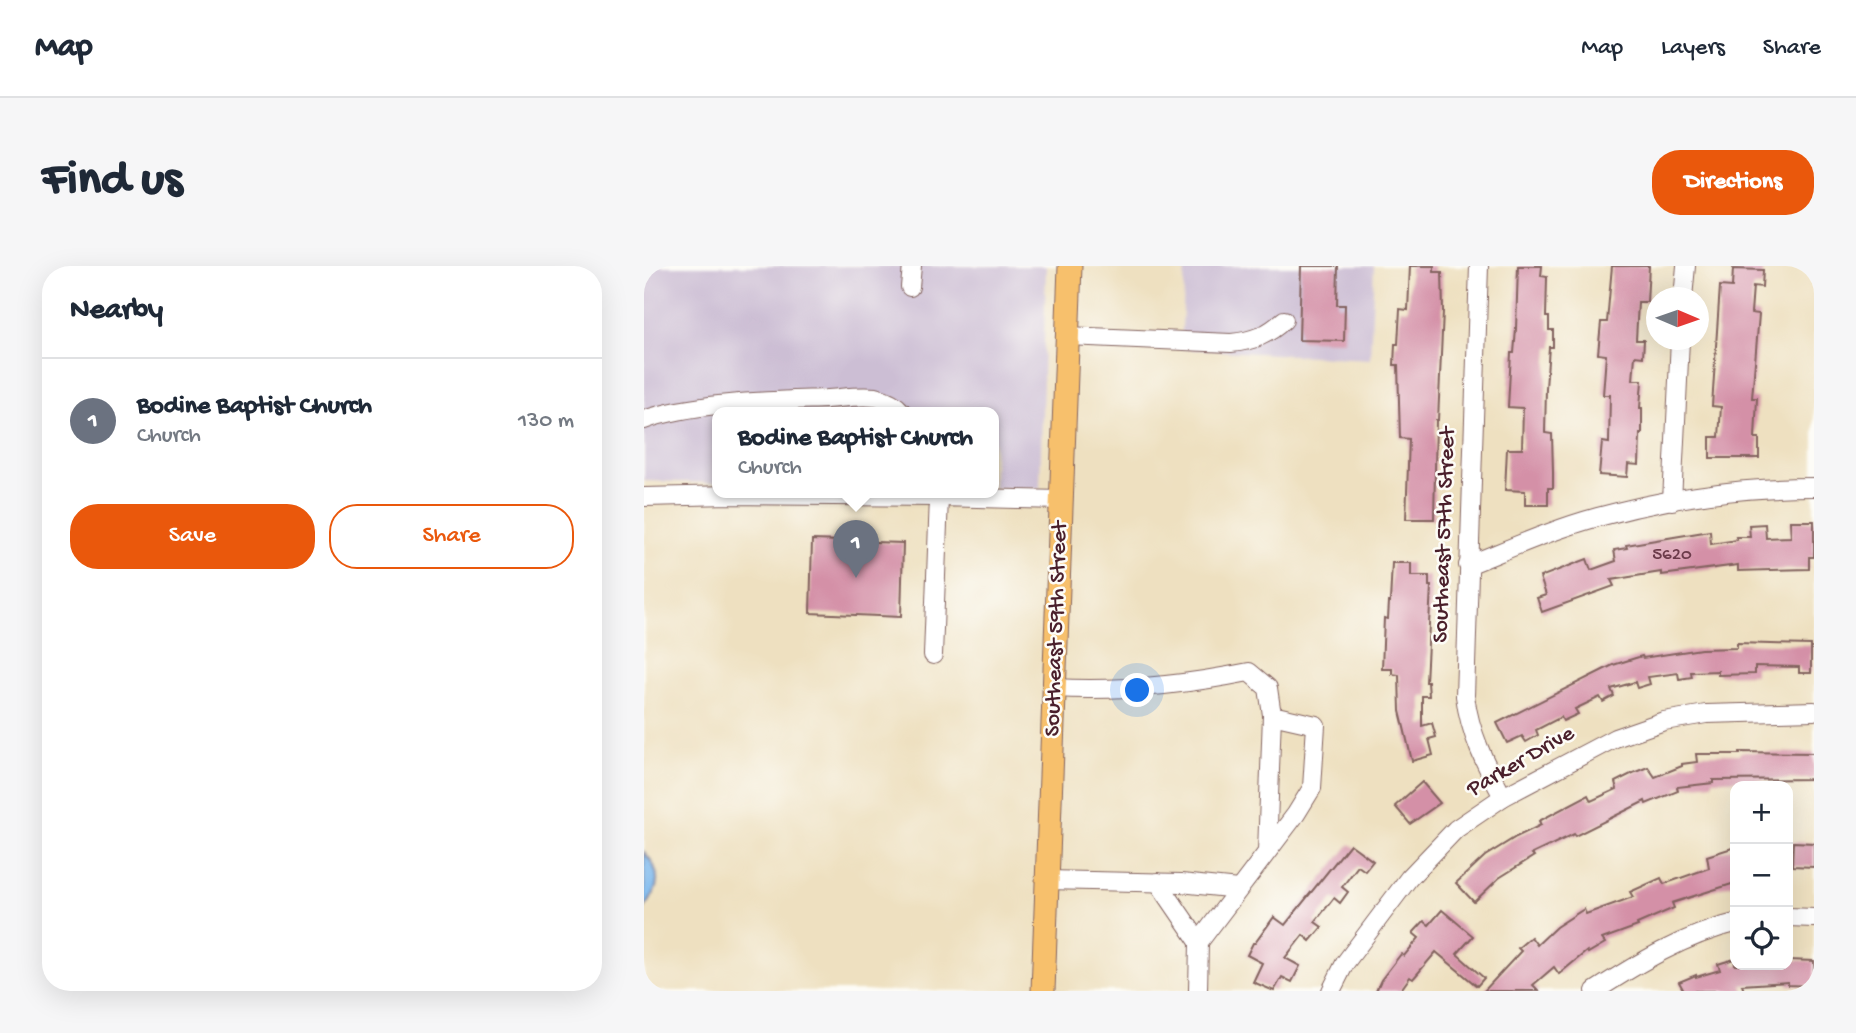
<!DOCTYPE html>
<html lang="en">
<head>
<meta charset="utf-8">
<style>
  body { margin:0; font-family:"Gochi Hand",sans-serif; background:#f6f6f7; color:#1f2937 }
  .controls { position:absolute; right:21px; bottom:21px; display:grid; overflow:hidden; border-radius:14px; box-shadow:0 7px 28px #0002 }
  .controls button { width:63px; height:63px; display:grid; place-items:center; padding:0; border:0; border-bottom:2px solid #e0e1e3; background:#fff; color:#1f2937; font:35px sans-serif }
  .compass { position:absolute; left:1002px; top:21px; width:63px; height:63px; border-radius:50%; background:#fff; box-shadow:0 7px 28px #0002; rotate:92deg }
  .you { position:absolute; left:494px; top:425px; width:24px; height:24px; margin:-18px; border:5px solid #fff; border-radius:50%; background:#1a73e8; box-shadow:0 0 0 10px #1a73e833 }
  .badge { display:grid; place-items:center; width:46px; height:46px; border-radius:50%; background:#ea580c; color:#fff; font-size:23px; font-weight:700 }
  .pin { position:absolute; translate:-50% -58px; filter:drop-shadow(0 2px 4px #0008) }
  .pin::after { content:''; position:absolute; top:37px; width:24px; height:21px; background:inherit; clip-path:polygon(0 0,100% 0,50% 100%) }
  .popup { position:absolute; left:68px; top:141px; width:287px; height:91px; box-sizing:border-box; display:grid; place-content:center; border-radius:14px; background:#fff; filter:drop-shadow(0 2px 5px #0005); font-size:23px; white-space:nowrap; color:#747a83 }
  .popup b { font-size:26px; color:#1f2937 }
  .popup::after { content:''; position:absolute; left:50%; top:100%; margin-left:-14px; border:14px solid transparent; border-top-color:#fff }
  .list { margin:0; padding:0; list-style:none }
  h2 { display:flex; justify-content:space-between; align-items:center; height:91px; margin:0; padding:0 28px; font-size:30px }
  h2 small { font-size:23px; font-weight:400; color:#747a83 }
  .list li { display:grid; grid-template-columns:46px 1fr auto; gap:21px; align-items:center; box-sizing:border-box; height:126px; padding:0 28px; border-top:2px solid #e0e1e3 }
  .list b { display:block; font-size:26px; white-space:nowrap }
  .list p { margin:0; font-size:23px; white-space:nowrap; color:#747a83 }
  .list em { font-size:23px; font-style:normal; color:#747a83 }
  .actions { display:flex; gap:14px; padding:21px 28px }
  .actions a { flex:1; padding:16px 0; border:2px solid #ea580c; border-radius:28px; text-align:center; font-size:24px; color:#ea580c }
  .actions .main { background:#ea580c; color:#fff }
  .icon { flex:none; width:38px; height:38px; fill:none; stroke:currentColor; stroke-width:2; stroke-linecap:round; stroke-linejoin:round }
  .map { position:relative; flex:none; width:1170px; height:725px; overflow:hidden; border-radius:28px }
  header { display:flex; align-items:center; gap:42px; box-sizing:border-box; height:98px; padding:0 35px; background:#fff; border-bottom:2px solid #e0e1e3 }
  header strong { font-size:33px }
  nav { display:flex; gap:38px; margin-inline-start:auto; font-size:24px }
  .intro { display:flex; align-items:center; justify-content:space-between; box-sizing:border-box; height:168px; padding:0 42px }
  h1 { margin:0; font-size:49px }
  .button { padding:18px 32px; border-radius:28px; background:#ea580c; color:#fff; font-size:24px; font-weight:700 }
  main { display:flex; gap:42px; padding:0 42px }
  aside { flex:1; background:#fff; border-radius:28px; box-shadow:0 7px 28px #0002 }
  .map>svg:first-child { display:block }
  .industrial { fill:#ccbed4 }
  .water { fill:#7ab7ed; stroke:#626b8c; stroke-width:2 }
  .building { fill:#d490a7 }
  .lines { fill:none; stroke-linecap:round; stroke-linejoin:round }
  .minor-casing { stroke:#83635f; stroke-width:20 }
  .major-casing { stroke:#83635f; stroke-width:25 }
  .minor { stroke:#fff; stroke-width:18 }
  .major { stroke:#f7c06c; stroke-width:23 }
  .labels { text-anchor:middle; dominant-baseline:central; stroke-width:5; stroke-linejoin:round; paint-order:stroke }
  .number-label { font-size:19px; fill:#6c3b4a }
  .street-label { font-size:23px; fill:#4a1f2b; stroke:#fdfcf7 }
</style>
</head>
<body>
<header>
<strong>Map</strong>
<nav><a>Map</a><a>Layers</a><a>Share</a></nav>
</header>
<div class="intro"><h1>Find us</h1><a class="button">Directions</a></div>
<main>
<aside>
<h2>Nearby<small></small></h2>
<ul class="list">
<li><span class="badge" style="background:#6b7280">1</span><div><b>Bodine Baptist Church</b><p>Church</p></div><em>130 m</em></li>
</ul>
<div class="actions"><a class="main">Save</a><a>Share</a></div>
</aside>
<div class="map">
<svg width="1170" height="725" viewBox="0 0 1170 725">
  <rect width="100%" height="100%" fill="#fdfcf7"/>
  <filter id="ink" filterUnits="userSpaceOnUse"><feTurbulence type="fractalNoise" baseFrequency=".0143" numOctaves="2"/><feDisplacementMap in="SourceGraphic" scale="14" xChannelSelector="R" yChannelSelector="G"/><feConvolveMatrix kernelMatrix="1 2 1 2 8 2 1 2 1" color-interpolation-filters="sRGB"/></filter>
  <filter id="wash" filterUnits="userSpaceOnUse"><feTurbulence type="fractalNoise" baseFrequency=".00686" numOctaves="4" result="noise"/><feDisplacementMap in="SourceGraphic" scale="28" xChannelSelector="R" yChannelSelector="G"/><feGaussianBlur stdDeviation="1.57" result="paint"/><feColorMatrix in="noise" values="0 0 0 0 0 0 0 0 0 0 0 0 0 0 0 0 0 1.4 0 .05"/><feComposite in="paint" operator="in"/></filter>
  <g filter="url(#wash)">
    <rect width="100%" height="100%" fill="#eee0c0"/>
    <!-- industrial -->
    <g class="industrial">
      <path d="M 0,0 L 402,0 L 396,223 L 350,222 L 350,146 L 74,146 L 74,217 L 0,215 Z"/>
      <path d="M 541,0 L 730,0 L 726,93 L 537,83 Z"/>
    </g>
    <!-- water -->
    <path class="water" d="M 0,586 C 19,606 16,623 0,643 Z"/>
    <g id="blocks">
      <!-- building -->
      <g class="building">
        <path d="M 657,0 L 694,0 L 693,39 L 701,39 L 700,75 L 655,74 Z"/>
        <path d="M 766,0 L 790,0 L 790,6 L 798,6 L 799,45 L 794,154 L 792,154 L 790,253 L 762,253 L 765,173 L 756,172 L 754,99 L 750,99 L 751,78 L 754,78 L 756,43 L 764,44 Z"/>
        <path d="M 874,0 L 898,0 L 897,10 L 903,11 L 902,51 L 905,51 L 905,64 L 909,64 L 909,81 L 905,81 L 902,122 L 901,167 L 908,168 L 909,206 L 909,222 L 904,222 L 904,239 L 881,239 L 881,225 L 861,224 L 863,183 L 878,183 L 879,142 L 864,141 L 867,87 L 870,87 L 872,63 Z"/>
        <path d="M 968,0 L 1005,0 L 1003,36 L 994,36 L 992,74 L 1000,74 L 999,91 L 991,90 L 989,114 L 998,114 L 996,142 L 998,142 L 998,168 L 996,168 L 995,199 L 984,198 L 983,211 L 955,209 L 958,176 L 965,177 L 966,129 L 959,129 L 962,89 L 954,88 L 957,56 L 963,56 Z"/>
        <path d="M 1089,3 L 1119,4 L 1118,21 L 1109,20 L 1107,47 L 1115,48 L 1108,132 L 1113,132 L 1111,172 L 1115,172 L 1115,192 L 1066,192 L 1066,171 L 1075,171 L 1077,141 L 1068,140 L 1076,20 L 1088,21 Z"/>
        <path d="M 1146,255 L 1170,255 L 1170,291 L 1165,291 L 1165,303 L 1094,305 L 1094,299 L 1017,309 L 1017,306 L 967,314 L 970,320 L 898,346 L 893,332 L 902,329 L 896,311 L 943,293 L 947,304 L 972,295 L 970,284 L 983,282 L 982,279 L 1066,265 L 1067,278 L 1093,274 L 1092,271 L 1106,271 L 1105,259 L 1121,258 L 1122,272 L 1147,271 Z"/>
        <path d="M 168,274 L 259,277 L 257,351 L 166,347 Z"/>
        <path d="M 748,297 L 767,297 L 767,310 L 785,310 L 785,320 L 787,320 L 782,416 L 784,416 L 785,430 L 778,430 L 778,460 L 788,457 L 792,471 L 785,473 L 789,489 L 768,495 L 756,445 L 755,409 L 748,408 L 748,403 L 738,403 L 740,352 L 744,353 L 745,336 L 746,336 Z"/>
        <path d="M 1093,377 L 1167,379 L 1167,407 L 1155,407 L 1155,401 L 1111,400 L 1111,408 L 1074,409 L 1074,405 L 1047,406 L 1048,411 L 1035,413 L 1034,407 L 1004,411 L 1006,418 L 993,422 L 991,416 L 967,423 L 970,430 L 959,436 L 956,431 L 931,443 L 934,448 L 919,455 L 917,451 L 892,464 L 894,469 L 882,476 L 878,470 L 863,477 L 853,457 L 969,399 L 998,390 L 999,392 L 1057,383 L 1093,382 Z"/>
        <path d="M 1096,486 L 1170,487 L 1170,513 L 1069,514 L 1069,517 L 1033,521 L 1034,525 L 1002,538 L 1001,535 L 931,570 L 930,568 L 888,588 L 890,590 L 855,612 L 830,636 L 812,617 L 841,590 L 872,571 L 897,559 L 895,555 L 944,529 L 947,535 L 973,523 L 971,516 L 989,507 L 1004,501 L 1011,511 L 1038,500 L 1038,498 L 1053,496 L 1052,488 L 1096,488 Z"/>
        <path d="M 778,516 L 796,537 L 766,558 L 751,540 Z"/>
        <path d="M 1149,576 L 1170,577 L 1170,601 L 1148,600 Z"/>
        <path d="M 706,578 L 729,595 L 721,605 L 714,600 L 698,621 L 704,626 L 696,637 L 690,632 L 671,656 L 678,661 L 666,675 L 659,669 L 641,692 L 656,700 L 648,716 L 638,711 L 630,725 L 609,716 L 618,697 L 603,689 L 609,677 L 611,677 L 630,651 L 641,659 Z"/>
        <path d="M 1091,581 L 1091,617 L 1028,637 L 1030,642 L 993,658 L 994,660 L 958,673 L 961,677 L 944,687 L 943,685 L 915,708 L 910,701 L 889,719 L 895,725 L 840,725 L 877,685 L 874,682 L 887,671 L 893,679 L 912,661 L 940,643 L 942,648 L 989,631 L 986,626 L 1017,612 L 1020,618 L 1065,602 L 1063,590 Z"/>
        <path d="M 798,644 L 829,670 L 813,688 L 840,712 L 833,720 L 792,686 L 769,713 L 766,711 L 756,725 L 732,725 L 737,714 L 757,688 L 760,690 L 775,672 L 769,667 L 780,655 L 785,659 Z"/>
        <path d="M 1090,693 L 1091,699 L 1144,699 L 1144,694 L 1170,695 L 1170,720 L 1144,719 L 1144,716 L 1098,719 L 1100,725 L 1040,725 L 1035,716 L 1052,709 L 1052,711 L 1076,704 L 1074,698 Z"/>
      </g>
    </g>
  </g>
  <g filter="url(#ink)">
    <use href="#blocks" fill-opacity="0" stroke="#83635f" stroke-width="2"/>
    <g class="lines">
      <defs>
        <g id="minor">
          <path d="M 835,0 L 821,430 C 826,468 841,498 859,531"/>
          <path d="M 266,21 L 268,0"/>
          <path d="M 1039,32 L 1042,0"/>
          <path d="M 423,70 L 587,77 C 609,75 624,69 640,54"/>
          <path d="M 0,154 C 49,136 129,135 182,133 C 198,132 215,129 231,131 C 242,133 251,137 258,146"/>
          <path d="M 0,231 L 87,229 L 295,231 L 293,226"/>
          <path d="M 1028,235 L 1036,74"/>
          <path d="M 824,299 C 867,282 910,263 954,251 C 1023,232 1098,221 1170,221"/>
          <path d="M 289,389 L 295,231 L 417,234"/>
          <path d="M 410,422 C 477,426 540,419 605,406 L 624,422 L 628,449"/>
          <path d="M 403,614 L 537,617 L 594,623"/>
          <path d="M 514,616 L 555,676"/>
          <path d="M 1144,651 L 1170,652"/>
          <path d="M 554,725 L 555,676 L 652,548 L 668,522 L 672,459 L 628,449 L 623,586"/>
          <path d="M 687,725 L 701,697 L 765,612 L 812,563 L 859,531 L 971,472 L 1020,455 L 1062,448 L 1170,445"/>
          <path d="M 951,725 C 994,697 1041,669 1091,657"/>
        </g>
        <path id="major" d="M 399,725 L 426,0"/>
      </defs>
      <!-- minor casing -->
      <use href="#minor" class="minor-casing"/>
      <!-- major casing -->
      <use href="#major" class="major-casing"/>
      <!-- minor -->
      <use href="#minor" class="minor"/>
      <!-- major -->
      <use href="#major" class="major"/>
    </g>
  </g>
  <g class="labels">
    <!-- number labels -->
    <g class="number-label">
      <text x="1028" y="289">5620</text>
    </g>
    <!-- street labels -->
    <g class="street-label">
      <text transform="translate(801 269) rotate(-88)">Southeast 57th Street</text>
      <text transform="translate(413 363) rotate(-88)">Southeast 59th Street</text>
      <text transform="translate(877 496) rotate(-30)">Parker Drive</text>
    </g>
  </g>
</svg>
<div class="controls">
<button>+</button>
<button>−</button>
<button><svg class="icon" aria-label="locate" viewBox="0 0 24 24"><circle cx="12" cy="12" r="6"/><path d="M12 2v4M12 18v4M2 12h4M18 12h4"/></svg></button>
</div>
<svg class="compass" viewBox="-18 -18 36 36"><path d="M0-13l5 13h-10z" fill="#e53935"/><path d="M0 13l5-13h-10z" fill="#747a83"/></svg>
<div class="you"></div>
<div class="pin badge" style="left:212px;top:312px;background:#6b7280">1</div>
<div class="popup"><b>Bodine Baptist Church</b>Church</div>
</div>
</main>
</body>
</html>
